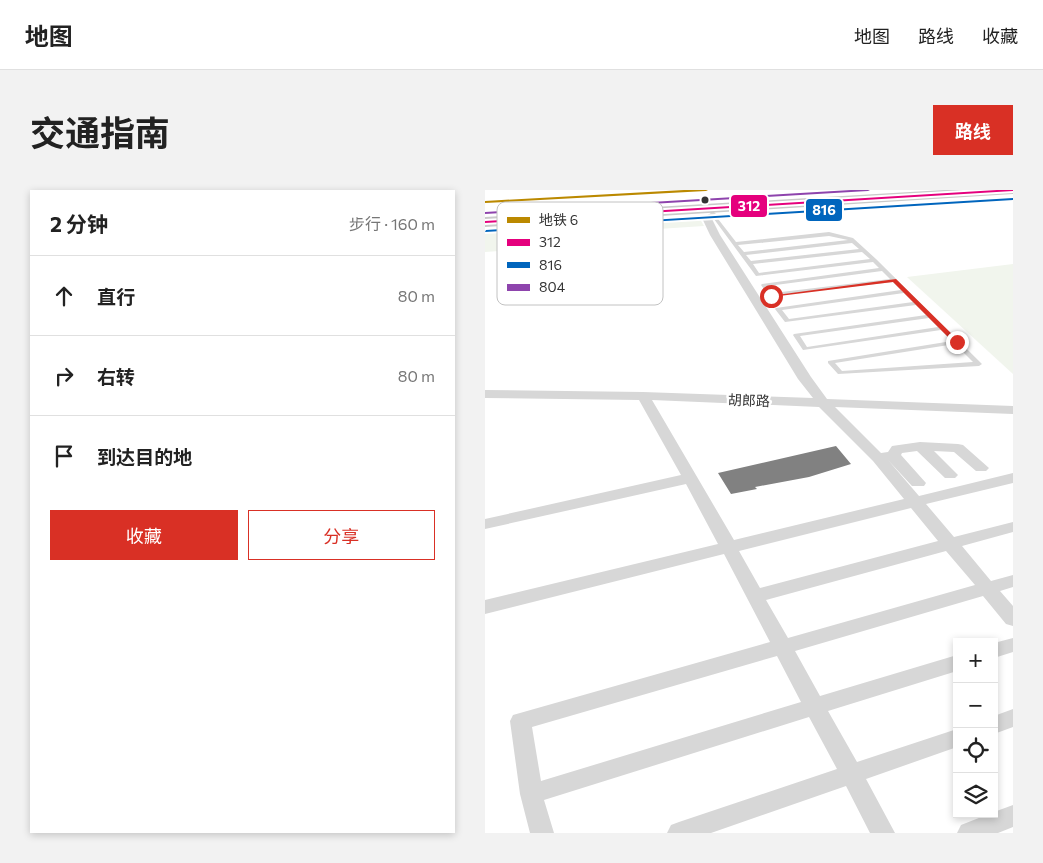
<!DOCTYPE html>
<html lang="zh">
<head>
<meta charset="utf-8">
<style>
  body { margin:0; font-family:Commissioner,"Noto Sans SC",sans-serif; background:#f2f2f2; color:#222 }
  .controls { position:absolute; right:15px; bottom:15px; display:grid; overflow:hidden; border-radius:0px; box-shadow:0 2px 8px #0003 }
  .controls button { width:45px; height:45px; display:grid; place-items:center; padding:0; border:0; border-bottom:1px solid #e0e0e0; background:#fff; color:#222; font:25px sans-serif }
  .stop { position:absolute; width:15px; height:15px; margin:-11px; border:4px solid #d93025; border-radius:50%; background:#fff }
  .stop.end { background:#d93025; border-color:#fff; box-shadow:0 1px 5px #0008 }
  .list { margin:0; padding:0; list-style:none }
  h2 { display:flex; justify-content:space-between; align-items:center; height:65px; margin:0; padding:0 20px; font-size:21px }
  h2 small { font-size:16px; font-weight:400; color:#767676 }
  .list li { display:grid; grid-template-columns:32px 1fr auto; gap:15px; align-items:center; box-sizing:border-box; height:80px; padding:0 20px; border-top:1px solid #e0e0e0 }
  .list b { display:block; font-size:19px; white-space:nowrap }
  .list em { font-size:16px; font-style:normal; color:#767676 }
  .actions { display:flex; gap:10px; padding:15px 20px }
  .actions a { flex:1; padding:11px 0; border:1px solid #d93025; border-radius:0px; text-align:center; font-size:18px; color:#d93025 }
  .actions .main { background:#d93025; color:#fff }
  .icon { flex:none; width:28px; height:28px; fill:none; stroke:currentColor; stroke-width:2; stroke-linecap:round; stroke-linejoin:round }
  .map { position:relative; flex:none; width:528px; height:643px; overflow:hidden; border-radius:0px }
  header { display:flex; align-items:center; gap:30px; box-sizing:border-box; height:70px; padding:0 25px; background:#fff; border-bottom:1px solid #e0e0e0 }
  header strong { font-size:24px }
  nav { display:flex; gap:28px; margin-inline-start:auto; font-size:18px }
  .intro { display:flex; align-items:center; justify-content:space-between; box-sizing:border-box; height:120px; padding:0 30px }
  h1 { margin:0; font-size:35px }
  .button { padding:12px 22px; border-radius:0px; background:#d93025; color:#fff; font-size:18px; font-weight:700 }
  main { display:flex; gap:30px; padding:0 30px }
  aside { flex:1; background:#fff; border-radius:0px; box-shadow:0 2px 8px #0003 }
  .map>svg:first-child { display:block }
  .green { fill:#f1f5ed }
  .building { fill:#818181 }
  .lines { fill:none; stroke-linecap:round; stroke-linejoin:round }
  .lane { fill:#d7d7d7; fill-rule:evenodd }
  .street { fill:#d7d7d7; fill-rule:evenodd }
  .primary { fill:#cacaca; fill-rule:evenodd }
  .bus-1-casing { stroke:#fff; stroke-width:4 }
  .bus-2-casing { stroke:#fff; stroke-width:4 }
  .bus-3-casing { stroke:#fff; stroke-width:4 }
  .bus-1 { fill:#e5007d; fill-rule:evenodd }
  .bus-2 { fill:#0065bd; fill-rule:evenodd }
  .bus-3 { fill:#8e44ad; fill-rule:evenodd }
  .metro-1-casing { stroke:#fff; stroke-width:3 }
  .metro-1 { fill:#bb8900; fill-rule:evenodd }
  .route { fill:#d93025 }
  .bus-dot { fill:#333; stroke:#fff; stroke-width:2 }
  .labels { text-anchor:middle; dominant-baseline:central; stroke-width:5; stroke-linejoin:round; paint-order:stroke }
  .street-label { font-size:14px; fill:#333; stroke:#fff }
  .key { fill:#fff; stroke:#c2c2c2; stroke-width:1 }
  .key-label { font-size:14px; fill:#333 }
  .line-badge { stroke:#fff; stroke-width:2 }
  .badge-label { font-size:14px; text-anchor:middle; font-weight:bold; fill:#fff }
</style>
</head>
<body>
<header>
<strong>地图</strong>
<nav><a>地图</a><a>路线</a><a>收藏</a></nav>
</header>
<div class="intro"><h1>交通指南</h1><a class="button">路线</a></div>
<main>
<aside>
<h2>2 分钟<small>步行 · 160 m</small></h2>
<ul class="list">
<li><svg class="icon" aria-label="ahead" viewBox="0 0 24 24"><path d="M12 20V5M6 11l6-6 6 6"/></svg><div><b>直行</b></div><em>80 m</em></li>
<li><svg class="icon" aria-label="right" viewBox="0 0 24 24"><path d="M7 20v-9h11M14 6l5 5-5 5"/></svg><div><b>右转</b></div><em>80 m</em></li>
<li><svg class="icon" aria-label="arrive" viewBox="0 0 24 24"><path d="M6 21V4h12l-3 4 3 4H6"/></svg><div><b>到达目的地</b></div></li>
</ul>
<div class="actions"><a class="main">收藏</a><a>分享</a></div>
</aside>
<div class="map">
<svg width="528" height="643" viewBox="0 0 528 643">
  <rect width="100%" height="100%" fill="#fff"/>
  <!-- green -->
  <g class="green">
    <path d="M 215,29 L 219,36 L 97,44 L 103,55 L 0,62 L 0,43 Z"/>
    <path d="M 528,74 L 528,184 L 422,87 Z"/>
  </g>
  <!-- building -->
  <path class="building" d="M 351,256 L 366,274 L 324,287 L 270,297 L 272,299 L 246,304 L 233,283 Z"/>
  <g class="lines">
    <!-- lane -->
    <path class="lane" d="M 224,17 L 228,17 L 230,25 L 251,52 L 344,42 L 368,48 L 391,69 L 497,174 L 494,176 L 353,184 L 343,173 L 343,171 L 467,151 L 456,140 L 318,160 L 308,145 L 309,144 L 441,125 L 431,115 L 300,132 L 290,119 L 291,118 L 416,100 L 408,92 L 284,106 L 276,95 L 277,94 L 394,78 L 388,72 L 271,86 L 226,25 ZM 344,46 L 363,50 L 259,62 L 253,55 ZM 367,53 L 374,59 L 266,71 L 261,65 ZM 377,62 L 385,69 L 274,83 L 268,74 ZM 397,81 L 405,89 L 288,103 L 283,96 ZM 419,103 L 428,112 L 304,129 L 297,120 ZM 444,128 L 453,137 L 322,157 L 315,146 ZM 470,154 L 488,172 L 357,181 L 350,173 Z"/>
    <!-- street -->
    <g class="street">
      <path d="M 228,22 L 233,25 L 227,29 L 235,45 L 326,187 L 342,209 L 528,216 L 528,224 L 350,217 L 396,263 L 403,262 L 407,256 L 435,252 L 473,254 L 478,255 L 504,278 L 501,281 L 491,281 L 469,262 L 449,261 L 473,285 L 470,288 L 460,288 L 432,261 L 417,263 L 416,265 L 441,293 L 439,296 L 427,296 L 403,270 L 434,306 L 528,283 L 528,293 L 441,314 L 469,347 L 528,332 L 528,342 L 477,356 L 506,391 L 528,385 L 528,397 L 515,401 L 528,416 L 528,436 L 521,434 L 498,406 L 310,461 L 335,506 L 472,465 L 472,481 L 343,521 L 372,572 L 472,539 L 472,557 L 381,589 L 410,643 L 385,643 L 361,596 L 226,643 L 182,643 L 186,635 L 194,632 L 352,579 L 324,527 L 59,610 L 69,643 L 45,643 L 35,604 L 25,531 L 28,525 L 285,452 L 239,364 L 0,424 L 0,410 L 233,354 L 201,294 L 0,339 L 0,329 L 196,285 L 154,210 L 0,208 L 0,200 L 158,202 L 328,208 L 313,189 L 225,45 L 217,28 ZM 167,210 L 334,217 L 388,271 L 419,309 L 249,350 ZM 426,318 L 453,351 L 275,398 L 254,361 ZM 461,361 L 490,395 L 303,448 L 281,410 ZM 292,466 L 316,512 L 56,591 L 47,537 Z"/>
      <path d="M 528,448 L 528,462 L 509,468 L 509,453 Z"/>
      <path d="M 528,519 L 528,537 L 509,544 L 509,526 Z"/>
      <path d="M 528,615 L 528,637 L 513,643 L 472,643 L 476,635 L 504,624 L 509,624 L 509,622 Z"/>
    </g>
    <!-- primary -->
    <path class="primary" d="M 459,0 L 528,0 L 528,4 L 0,37 L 0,27 Z"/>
    <defs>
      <path id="bus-1" d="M 512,0 L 528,0 L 528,1 L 0,33 L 0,31 Z"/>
      <path id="bus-2" d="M 528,8 L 528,10 L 0,42 L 1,40 Z"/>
      <path id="bus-3" d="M 366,0 L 385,0 L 383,1 L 0,24 L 0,22 Z"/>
    </defs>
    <!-- bus-1 casing -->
    <use href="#bus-1" class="bus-1-casing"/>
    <!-- bus-2 casing -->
    <use href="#bus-2" class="bus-2-casing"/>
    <!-- bus-3 casing -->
    <use href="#bus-3" class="bus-3-casing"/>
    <!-- bus-1 -->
    <use href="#bus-1" class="bus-1"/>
    <!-- bus-2 -->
    <use href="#bus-2" class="bus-2"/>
    <!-- bus-3 -->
    <use href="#bus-3" class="bus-3"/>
    <defs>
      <path id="metro-1" d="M 199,0 L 223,0 L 221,1 L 0,13 L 0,11 Z"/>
    </defs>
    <!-- metro-1 casing -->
    <use href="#metro-1" class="metro-1-casing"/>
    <!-- metro-1 -->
    <use href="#metro-1" class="metro-1"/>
  </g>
  <!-- route -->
  <path class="route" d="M 411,89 L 474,151 L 474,153 L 469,153 L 408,92 L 286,107 L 284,106 Z"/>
  <!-- markers -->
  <circle class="bus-dot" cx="220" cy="10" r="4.5"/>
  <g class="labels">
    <!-- street labels -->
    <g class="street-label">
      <text transform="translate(264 210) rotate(2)">胡郎路</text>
    </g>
  </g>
  <!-- legend -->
  <rect x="12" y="12" width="166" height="103" rx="8" class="key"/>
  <rect x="22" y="27" width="23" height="6" fill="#bb8900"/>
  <rect x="22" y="49" width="23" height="7" fill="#e5007d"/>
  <rect x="22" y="72" width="23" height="6" fill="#0065bd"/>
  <rect x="22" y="94" width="23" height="7" fill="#8e44ad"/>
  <g class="key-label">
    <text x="54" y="35">地铁 6</text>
    <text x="54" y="57">312</text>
    <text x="54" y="80">816</text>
    <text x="54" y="102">804</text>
  </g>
  <g class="line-badge">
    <rect x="245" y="4" width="38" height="24" rx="5" fill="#e5007d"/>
    <rect x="320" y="8" width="38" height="24" rx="5" fill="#0065bd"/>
  </g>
  <g class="badge-label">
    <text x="264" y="21">312</text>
    <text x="339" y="25">816</text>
  </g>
</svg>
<div class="controls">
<button>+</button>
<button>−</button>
<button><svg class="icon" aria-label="locate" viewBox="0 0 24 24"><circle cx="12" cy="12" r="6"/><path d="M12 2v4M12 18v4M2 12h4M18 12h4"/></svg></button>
<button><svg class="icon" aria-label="layers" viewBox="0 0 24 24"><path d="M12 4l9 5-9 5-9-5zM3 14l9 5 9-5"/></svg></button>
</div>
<div class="stop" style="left:286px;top:106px"></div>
<div class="stop end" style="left:472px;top:152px"></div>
</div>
</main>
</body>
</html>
